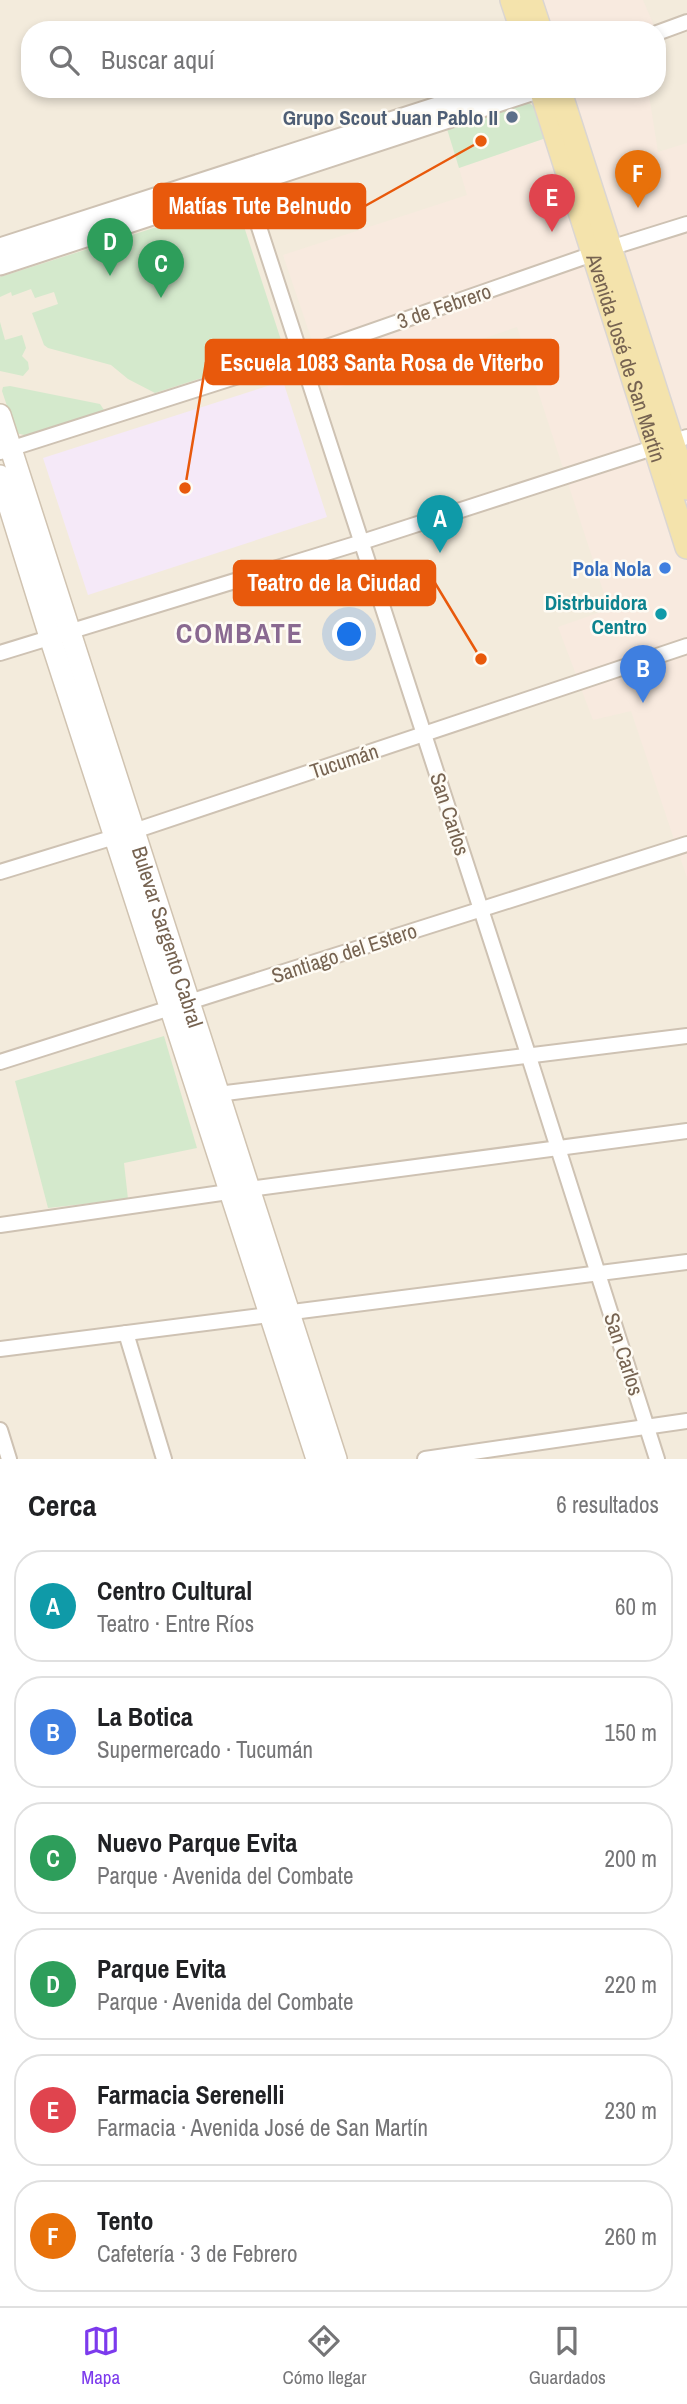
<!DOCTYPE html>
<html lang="es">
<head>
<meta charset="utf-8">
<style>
  body { margin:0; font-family:"Archivo Narrow",sans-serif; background:#f2f2f2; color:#202124 }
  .you { position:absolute; left:350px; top:635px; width:24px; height:24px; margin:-18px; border:5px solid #fff; border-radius:50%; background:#1a73e8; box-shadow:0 0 0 10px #1a73e833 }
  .badge { display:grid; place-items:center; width:46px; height:46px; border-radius:50%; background:#7c3aed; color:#fff; font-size:23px; font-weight:700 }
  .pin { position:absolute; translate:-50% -58px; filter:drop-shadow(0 2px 4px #0008) }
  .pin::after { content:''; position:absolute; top:37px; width:24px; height:21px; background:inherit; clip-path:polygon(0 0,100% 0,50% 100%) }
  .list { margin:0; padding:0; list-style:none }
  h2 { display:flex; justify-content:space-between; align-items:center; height:91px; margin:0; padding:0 28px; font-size:30px }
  h2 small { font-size:23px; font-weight:400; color:#757577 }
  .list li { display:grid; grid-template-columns:46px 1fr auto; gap:21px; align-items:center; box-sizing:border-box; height:112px; margin:0 14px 14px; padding:0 14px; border:2px solid #e0e0e0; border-radius:28px }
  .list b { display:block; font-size:26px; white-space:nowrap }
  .list p { margin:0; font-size:23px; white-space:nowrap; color:#757577 }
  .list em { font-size:23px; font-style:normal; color:#757577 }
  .icon { flex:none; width:38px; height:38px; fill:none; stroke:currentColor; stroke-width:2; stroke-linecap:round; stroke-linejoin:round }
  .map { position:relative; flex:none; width:687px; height:1459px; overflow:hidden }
  .search { position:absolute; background:#fff; box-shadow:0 4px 10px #0003; left:21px; right:21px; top:21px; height:77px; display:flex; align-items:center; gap:18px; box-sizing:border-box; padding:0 24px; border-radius:28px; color:#757577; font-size:26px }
  .sheet { height:847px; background:#fff }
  nav { display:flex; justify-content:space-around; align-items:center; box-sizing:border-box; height:98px; border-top:2px solid #e0e0e0; background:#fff; font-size:19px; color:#757577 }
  nav a { display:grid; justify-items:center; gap:4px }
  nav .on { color:#7c3aed }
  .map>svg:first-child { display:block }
  .residential { fill:#f3ebdc; fill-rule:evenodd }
  .commercial { fill:#f8eadf }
  .education { fill:#f5e9f8 }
  .green { fill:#d4e9cc }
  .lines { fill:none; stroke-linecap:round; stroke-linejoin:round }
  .minor-casing { stroke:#cec2b3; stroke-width:18 }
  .tertiary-casing { stroke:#cec2b3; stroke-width:23 }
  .secondary-casing { stroke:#d0c3b1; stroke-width:24 }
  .primary-casing { stroke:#dbd6d2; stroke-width:26 }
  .minor { stroke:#fff; stroke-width:14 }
  .tertiary { stroke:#fff; stroke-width:19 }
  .secondary { stroke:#fff; stroke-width:21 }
  .primary { stroke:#f4e3ac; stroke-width:23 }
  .service-dot { fill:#5c6f8a; stroke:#fefbf4; stroke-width:2.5 }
  .shop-dot { fill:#3f7fe0; stroke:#fefbf4; stroke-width:2.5 }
  .culture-dot { fill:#0f9aa8; stroke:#fefbf4; stroke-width:2.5 }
  .labels { text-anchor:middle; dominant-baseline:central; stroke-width:5; stroke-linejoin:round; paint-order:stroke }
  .service-label { font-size:21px; font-weight:bold; fill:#4e5e75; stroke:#fefbf4; text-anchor:end }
  .street-label { font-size:21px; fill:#766351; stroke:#fefbf4 }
  .shop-label { font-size:21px; font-weight:bold; fill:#366cbe; stroke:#fefbf4; text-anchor:end }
  .culture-label { font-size:21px; font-weight:bold; fill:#0d838f; stroke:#fefbf4; text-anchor:end }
  .district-label { font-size:28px; font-weight:bold; letter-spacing:2px; fill:#896991; stroke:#fefbf4 }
  .leader { fill:none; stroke:#e8590c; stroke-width:2.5 }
  .callout-dot { fill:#e8590c; stroke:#fefbf4; stroke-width:2.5 }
  .callout { fill:#e8590c; stroke:#e8590c; stroke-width:2.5 }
  .callout-label { font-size:23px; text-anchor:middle; font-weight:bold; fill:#fff }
</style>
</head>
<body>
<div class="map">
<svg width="687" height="1459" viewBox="0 0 687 1459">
  <rect width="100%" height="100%" fill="#fcf8ed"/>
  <!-- residential -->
  <path class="residential" d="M 0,0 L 687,0 L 687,1459 L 0,1459 ZM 30,30 L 657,30 L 657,89 L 30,89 Z"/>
  <!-- commercial -->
  <g class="commercial">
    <path d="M 530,0 L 643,0 L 656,30 L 540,30 Z"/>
    <path d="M 559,89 L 648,89 L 658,152 L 687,143 L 687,878 L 631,711 L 593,720 L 558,627 L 609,609 L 517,327 L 329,391 L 283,255 L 467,195 L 459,168 L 546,138 Z"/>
  </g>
  <!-- education -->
  <path class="education" d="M 283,381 L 327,517 L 88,595 L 43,458 Z"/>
  <!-- green -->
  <g class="green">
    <path d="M 526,101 L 536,108 L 546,138 L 459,168 L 447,129 Z"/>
    <path d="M 232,203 L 237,205 L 281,340 L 279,353 L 155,393 L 128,379 L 111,365 L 48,348 L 44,345 L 32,313 L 58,304 L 54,292 L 35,298 L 31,289 L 12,296 L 11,292 L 0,297 L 0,277 Z"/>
    <path d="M 0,322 L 5,340 L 22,335 L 26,348 L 22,356 L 28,362 L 29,369 L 23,376 L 0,371 Z"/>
    <path d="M 10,386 L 100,404 L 104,410 L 102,413 L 28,436 L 16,433 L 2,391 L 3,387 Z"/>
    <path d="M 164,1036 L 197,1148 L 124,1163 L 128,1199 L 48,1208 L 15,1081 Z"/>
  </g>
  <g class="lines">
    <defs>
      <g id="minor">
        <path d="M 657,33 L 687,22"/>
        <path d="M 243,178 L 529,1057 L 657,1459"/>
        <path d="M 0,452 L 301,356 L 610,248 L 687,224"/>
        <path d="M 0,653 L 362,542 L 687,437"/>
        <path d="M 0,872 L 134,831 L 687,646"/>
        <path d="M 0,1062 L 687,844"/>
        <path d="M 218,1094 L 687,1036"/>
        <path d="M 0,1225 L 249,1189 L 687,1131"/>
        <path d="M 126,1333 L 164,1459"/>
        <path d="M 0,1349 L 687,1262"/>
        <path d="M 0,1430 L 9,1459"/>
        <path d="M 425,1459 L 687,1421"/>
      </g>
      <g id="tertiary">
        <path d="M 0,248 L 493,89"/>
        <path d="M 0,265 L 537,89"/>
      </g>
      <g id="secondary">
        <path id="s1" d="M 0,415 L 336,1459"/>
        <path d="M 0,476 L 50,637 L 317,1459"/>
      </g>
      <g id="primary">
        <path d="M 512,0 L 522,30"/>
        <path d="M 530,0 L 540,30"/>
        <path id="s2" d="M 541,89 L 687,547"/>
        <path d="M 559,89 L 687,488"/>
      </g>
    </defs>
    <!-- minor casing -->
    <use href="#minor" class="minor-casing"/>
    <!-- tertiary casing -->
    <use href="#tertiary" class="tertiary-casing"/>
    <!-- secondary casing -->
    <use href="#secondary" class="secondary-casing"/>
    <!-- primary casing -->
    <use href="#primary" class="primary-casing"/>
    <!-- minor -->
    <use href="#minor" class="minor"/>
    <!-- tertiary -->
    <use href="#tertiary" class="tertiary"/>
    <!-- secondary -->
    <use href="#secondary" class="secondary"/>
    <!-- primary -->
    <use href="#primary" class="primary"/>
  </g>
  <!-- markers -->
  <circle class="service-dot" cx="512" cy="117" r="7"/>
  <circle class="shop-dot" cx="665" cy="568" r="7"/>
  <circle class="culture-dot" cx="661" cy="614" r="7"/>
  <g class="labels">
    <!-- service labels -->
    <g class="service-label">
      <text x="498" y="117">Grupo Scout Juan Pablo II</text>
    </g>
    <!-- street labels -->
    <g class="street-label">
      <text transform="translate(444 306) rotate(-19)">3 de Febrero</text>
      <text stroke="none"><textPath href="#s2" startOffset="282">Avenida José de San Martín</textPath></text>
      <text transform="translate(344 761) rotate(-18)">Tucumán</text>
      <text transform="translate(450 814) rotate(72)">San Carlos</text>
      <text stroke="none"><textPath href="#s1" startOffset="548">Bulevar Sargento Cabral</textPath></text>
      <text transform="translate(344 953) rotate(-18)">Santiago del Estero</text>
      <text transform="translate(624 1354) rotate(72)">San Carlos</text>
    </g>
    <!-- shop labels -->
    <g class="shop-label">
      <text x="651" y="568">Pola Nola</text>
    </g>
    <!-- culture labels -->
    <g class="culture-label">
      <text x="647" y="602">Distrbuidora<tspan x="647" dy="24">Centro</tspan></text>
    </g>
    <!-- district labels -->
    <g class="district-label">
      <text x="240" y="633">COMBATE</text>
    </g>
  </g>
  <!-- callouts -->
  <path class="leader" d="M481 141L365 206M185 488L206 362M481 659L435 583"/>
  <g class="callout-dot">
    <circle cx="481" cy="141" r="7"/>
    <circle cx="185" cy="488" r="7"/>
    <circle cx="481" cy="659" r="7"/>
  </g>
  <g class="callout">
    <rect x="154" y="184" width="211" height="44" rx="7"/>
    <rect x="206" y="340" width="352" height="44" rx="7"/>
    <rect x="234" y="561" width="201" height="44" rx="7"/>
  </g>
  <g class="callout-label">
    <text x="260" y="214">Matías Tute Belnudo</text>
    <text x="382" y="371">Escuela 1083 Santa Rosa de Viterbo</text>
    <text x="334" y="591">Teatro de la Ciudad</text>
  </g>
</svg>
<div class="you"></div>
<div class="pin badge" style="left:440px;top:553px;background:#0f9aa8">A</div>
<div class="pin badge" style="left:643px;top:703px;background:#3f7fe0">B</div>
<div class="pin badge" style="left:161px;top:298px;background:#2e9e5b">C</div>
<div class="pin badge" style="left:110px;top:276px;background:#2e9e5b">D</div>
<div class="pin badge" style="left:552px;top:232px;background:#e0444e">E</div>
<div class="pin badge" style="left:638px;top:208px;background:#e8710a">F</div>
<div class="search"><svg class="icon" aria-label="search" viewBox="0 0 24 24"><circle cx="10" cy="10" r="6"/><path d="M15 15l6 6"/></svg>Buscar aquí</div>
</div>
<section class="sheet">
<h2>Cerca<small>6 resultados</small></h2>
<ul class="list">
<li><span class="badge" style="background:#0f9aa8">A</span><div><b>Centro Cultural</b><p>Teatro · Entre Ríos</p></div><em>60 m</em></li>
<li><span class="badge" style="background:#3f7fe0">B</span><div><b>La Botica</b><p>Supermercado · Tucumán</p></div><em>150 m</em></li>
<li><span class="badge" style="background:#2e9e5b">C</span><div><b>Nuevo Parque Evita</b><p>Parque · Avenida del Combate</p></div><em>200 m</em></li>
<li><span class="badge" style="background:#2e9e5b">D</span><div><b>Parque Evita</b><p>Parque · Avenida del Combate</p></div><em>220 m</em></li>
<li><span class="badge" style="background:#e0444e">E</span><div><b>Farmacia Serenelli</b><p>Farmacia · Avenida José de San Martín</p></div><em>230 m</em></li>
<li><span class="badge" style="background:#e8710a">F</span><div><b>Tento</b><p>Cafetería · 3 de Febrero</p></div><em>260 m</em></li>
</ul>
</section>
<nav>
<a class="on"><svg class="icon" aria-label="map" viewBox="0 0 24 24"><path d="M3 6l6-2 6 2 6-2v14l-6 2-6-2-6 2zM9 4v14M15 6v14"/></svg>Mapa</a>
<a><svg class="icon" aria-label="directions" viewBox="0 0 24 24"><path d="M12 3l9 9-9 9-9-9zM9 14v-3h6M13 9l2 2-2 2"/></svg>Cómo llegar</a>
<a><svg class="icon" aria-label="saved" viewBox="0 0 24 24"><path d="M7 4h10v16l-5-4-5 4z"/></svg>Guardados</a>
</nav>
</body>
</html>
